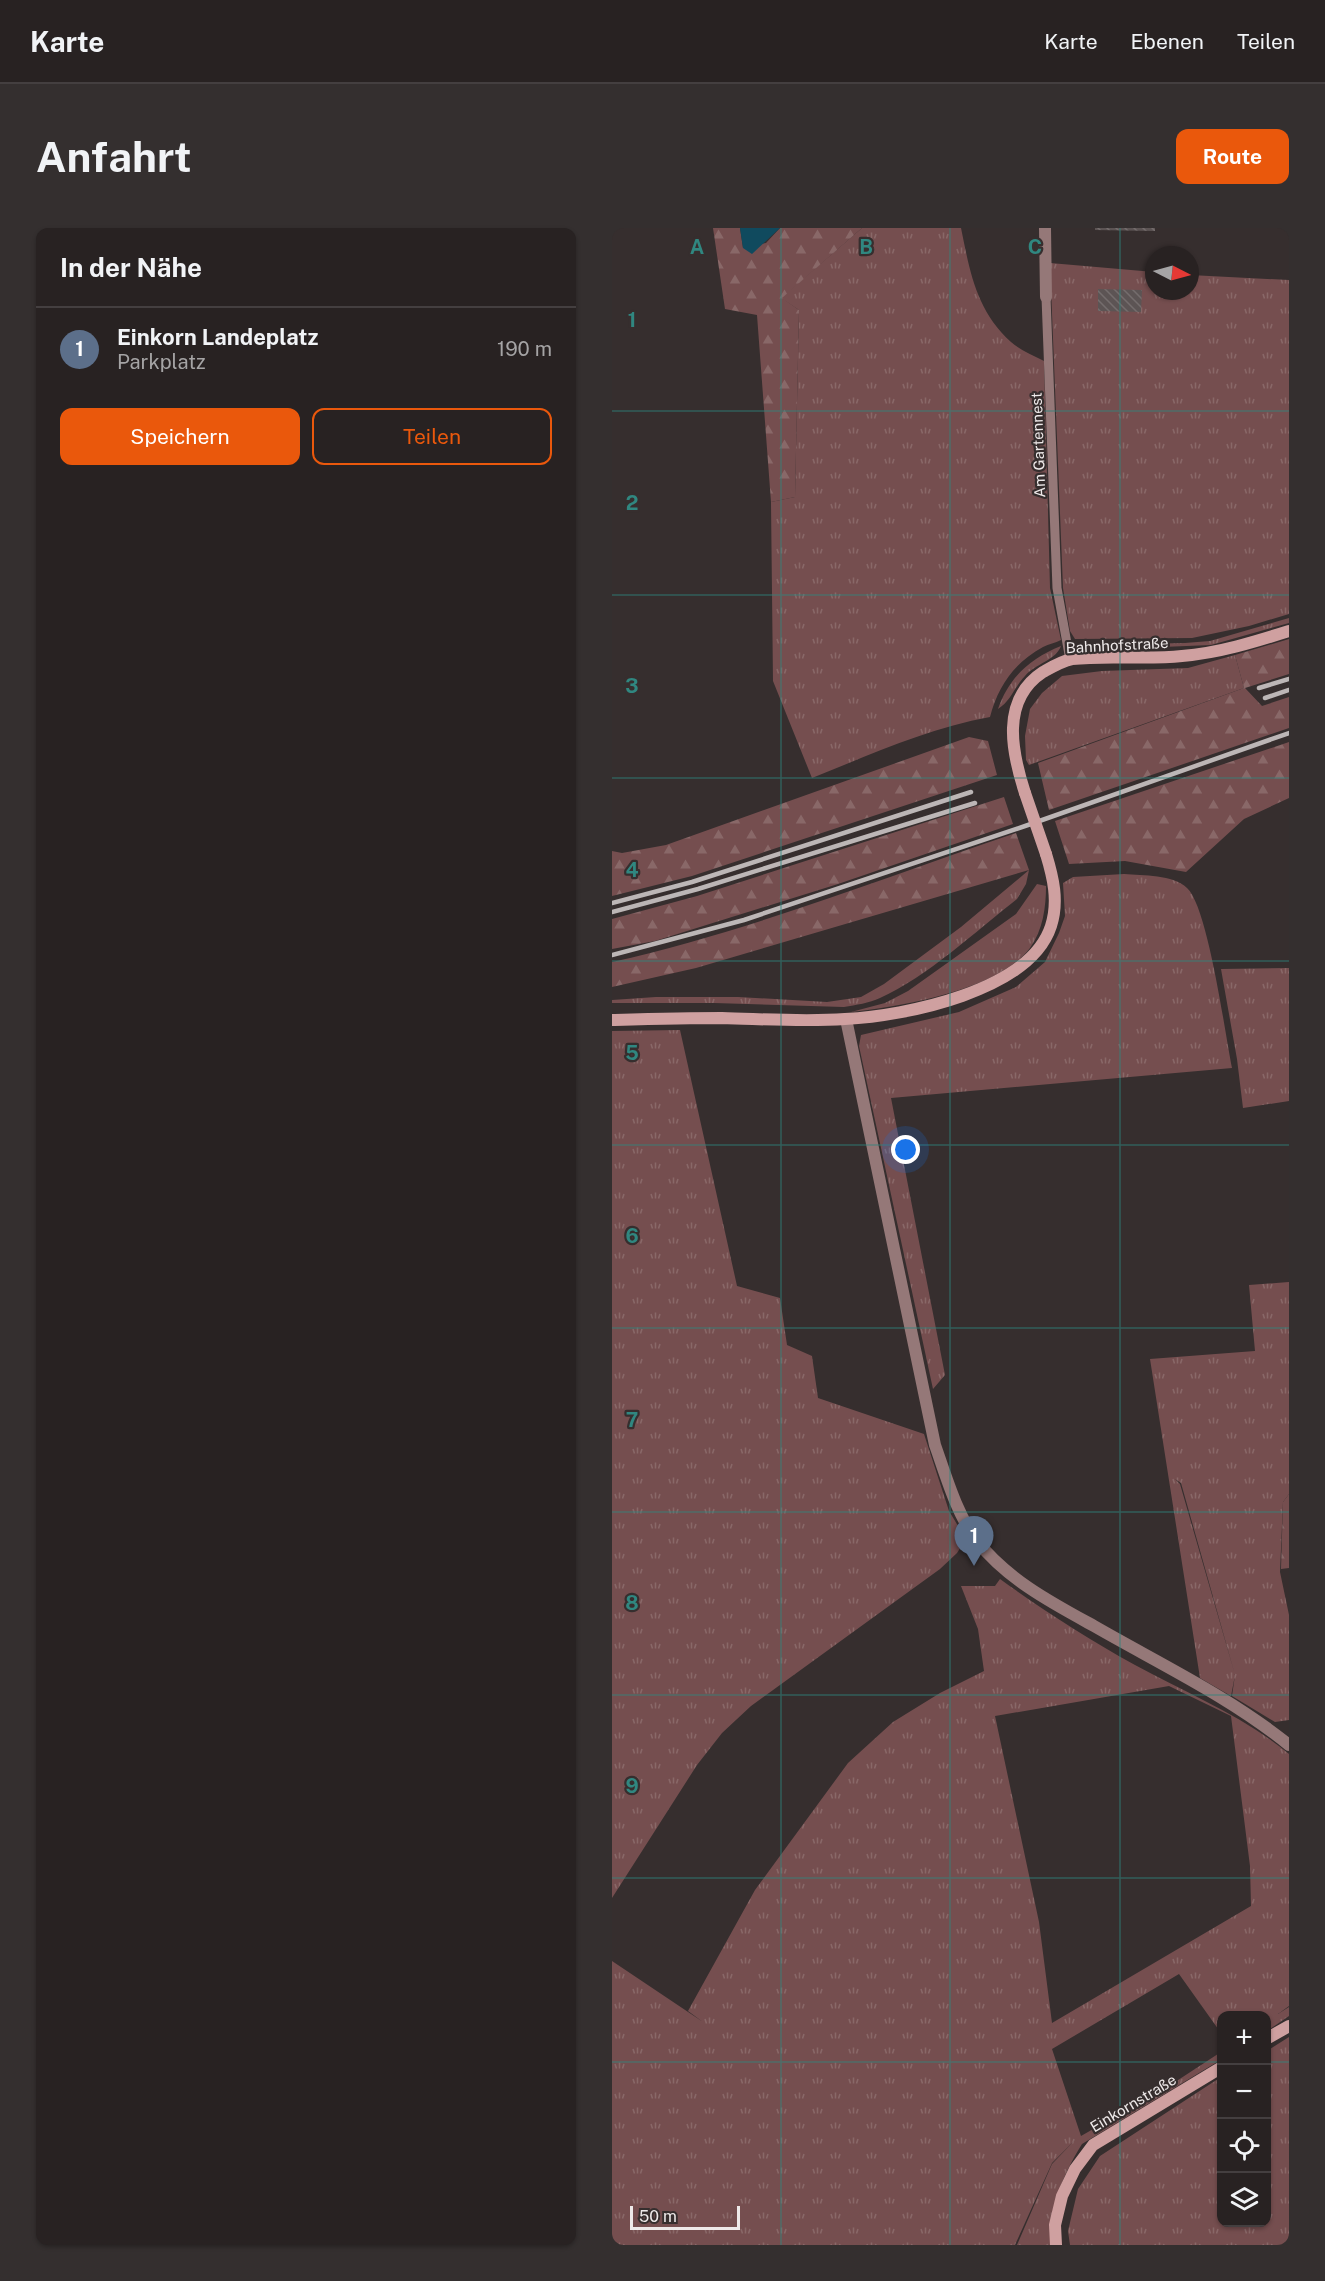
<!DOCTYPE html>
<html lang="de">
<head>
<meta charset="utf-8">
<style>
  body { margin:0; font-family:"Public Sans",sans-serif; background:#342f2f; color:#f1f3f6 }
  .controls { position:absolute; right:18px; bottom:18px; display:grid; overflow:hidden; border-radius:12px; box-shadow:0 2px 4px #0004 }
  .controls button { width:54px; height:54px; display:grid; place-items:center; padding:0; border:0; border-bottom:2px solid #443f40; background:#282222; color:#f1f3f6; font:30px sans-serif }
  .compass { position:absolute; left:533px; top:18px; width:54px; height:54px; border-radius:50%; background:#282222; box-shadow:0 2px 4px #0004; rotate:96deg }
  .scale { position:absolute; left:18px; bottom:15px; width:110px; box-sizing:border-box; padding-left:6px; border:3px solid #eee9e9; border-top:0; font-size:16px; line-height:21px; white-space:nowrap; color:#eee9e9; -webkit-text-stroke:4px #362e2e; paint-order:stroke }
  .you { position:absolute; left:294px; top:922px; width:21px; height:21px; margin:-15px; border:4px solid #fff; border-radius:50%; background:#1a73e8; box-shadow:0 0 0 9px #1a73e833 }
  .badge { display:grid; place-items:center; width:39px; height:39px; border-radius:50%; background:#ea580c; color:#fff; font-size:20px; font-weight:700 }
  .pin { position:absolute; translate:-50% -50px; filter:drop-shadow(0 2px 3px #0008) }
  .pin::after { content:''; position:absolute; top:32px; width:21px; height:18px; background:inherit; clip-path:polygon(0 0,100% 0,50% 100%) }
  .list { margin:0; padding:0; list-style:none }
  h2 { display:flex; justify-content:space-between; align-items:center; height:78px; margin:0; padding:0 24px; font-size:26px }
  h2 small { font-size:20px; font-weight:400; color:#a5a4a5 }
  .list li { display:grid; grid-template-columns:39px 1fr auto; gap:18px; align-items:center; box-sizing:border-box; height:84px; padding:0 24px; border-top:2px solid #443f40 }
  .list b { display:block; font-size:22px; white-space:nowrap }
  .list p { margin:0; font-size:20px; white-space:nowrap; color:#a5a4a5 }
  .list em { font-size:20px; font-style:normal; color:#a5a4a5 }
  .actions { display:flex; gap:12px; padding:18px 24px }
  .actions a { flex:1; padding:14px 0; border:2px solid #ea580c; border-radius:12px; text-align:center; font-size:21px; color:#ea580c }
  .actions .main { background:#ea580c; color:#fff }
  .icon { flex:none; width:33px; height:33px; fill:none; stroke:currentColor; stroke-width:2; stroke-linecap:round; stroke-linejoin:round }
  .map { position:relative; flex:none; width:677px; height:2017px; overflow:hidden; border-radius:12px }
  header { display:flex; align-items:center; gap:36px; box-sizing:border-box; height:84px; padding:0 30px; background:#282222; border-bottom:2px solid #443f40 }
  header strong { font-size:28px }
  nav { display:flex; gap:33px; margin-inline-start:auto; font-size:21px }
  .intro { display:flex; align-items:center; justify-content:space-between; box-sizing:border-box; height:144px; padding:0 36px }
  h1 { margin:0; font-size:42px }
  .button { padding:15px 27px; border-radius:12px; background:#ea580c; color:#fff; font-size:21px; font-weight:700 }
  main { display:flex; gap:36px; padding:0 36px }
  aside { flex:1; background:#282222; border-radius:12px; box-shadow:0 2px 4px #0004 }
  .map>svg:first-child { display:block }
  .grass { fill:url(#grass-tufts); fill-rule:evenodd }
  .forest { fill:url(#forest-firs) }
  .water { fill:#104a5e }
  .building { fill:url(#building-back-hatch) }
  .lines { fill:none; stroke-linecap:round; stroke-linejoin:round }
  .lane { stroke:#957878; stroke-width:9 }
  .street { stroke:#957878; stroke-width:12 }
  .secondary { stroke:#cfa0a0; stroke-width:12 }
  .rail { stroke:#bcb6b6; stroke-width:4.5 }
  .secondary-bridge { stroke:#cfa0a0; stroke-width:12 }
  .grid { fill:none; stroke:#308780; stroke-width:1.5; stroke-opacity:0.55 }
  .labels { text-anchor:middle; dominant-baseline:central; stroke-width:4.5; stroke-linejoin:round; paint-order:stroke }
  .street-label { font-size:15px; fill:#eee9e9; stroke:#362e2e }
  .grid-label { font-size:20px; text-anchor:middle; font-weight:bold; fill:#308780; stroke:#362e2e; stroke-width:4.5; stroke-linejoin:round; paint-order:stroke }
</style>
</head>
<body>
<header>
<strong>Karte</strong>
<nav><a>Karte</a><a>Ebenen</a><a>Teilen</a></nav>
</header>
<div class="intro"><h1>Anfahrt</h1><a class="button">Route</a></div>
<main>
<aside>
<h2>In der Nähe<small></small></h2>
<ul class="list">
<li><span class="badge" style="background:#5c6f8a">1</span><div><b>Einkorn Landeplatz</b><p>Parkplatz</p></div><em>190 m</em></li>
</ul>
<div class="actions"><a class="main">Speichern</a><a>Teilen</a></div>
</aside>
<div class="map">
<svg width="677" height="2017" viewBox="0 0 677 2017">
  <defs>
    <pattern id="grass-tufts" width="24" height="20" patternUnits="userSpaceOnUse" patternTransform="scale(1.5)"><rect width="24" height="20" fill="#754e4f"/><path d="M3 7l-1-3M5 7V3M7 7l1-3M15 17l-1-3M17 17v-4M19 17l1-3" fill="none" stroke="#896868"/></pattern>
    <pattern id="forest-firs" width="22" height="20" patternUnits="userSpaceOnUse" patternTransform="scale(1.5)"><rect width="22" height="20" fill="#754e4f"/><path d="M5 1l3.5 6h-7zM16 11l3.5 6h-7z" fill="#896868"/></pattern>
    <pattern id="building-back-hatch" width="6" height="6" patternUnits="userSpaceOnUse" patternTransform="scale(1.5)"><rect width="6" height="6" fill="#5c5454"/><path d="M-1 5l2 2M0 0l6 6M5-1l2 2" fill="none" stroke="#746d6d"/></pattern>
  </defs>
  <rect width="100%" height="100%" fill="#362e2e"/>
  <!-- grass -->
  <g class="grass">
    <path d="M 250,0 L 349,0 C 358,44 364,82 399,114 C 408,122 421,127 432,133 L 438,360 L 449,412 C 443,415 437,416 431,419 C 403,434 386,458 378,489 C 316,500 258,527 200,550 L 161,453 L 159,274 L 183,269 L 187,82 L 169,70 Z"/>
    <path d="M 438,35 L 542,44 L 542,63 L 578,63 L 578,47 L 677,52 L 677,386 L 637,398 L 580,410 L 463,411 L 458,403 L 451,360 Z"/>
    <path d="M 677,390 L 677,395 L 599,417 L 476,422 L 470,417 L 573,415 L 598,413 Z"/>
    <path d="M 449,418 C 444,432 423,436 413,448 C 403,458 399,473 386,481 C 397,449 419,430 449,418 Z"/>
    <path d="M 623,427 L 632,460 L 417,537 L 414,532 L 413,508 L 418,481 L 430,465 L 450,448 L 490,443 L 576,440 Z"/>
    <path d="M 417,642 L 414,656 L 405,671 C 364,703 315,749 268,770 C 257,775 244,777 232,779 L 102,775 L 0,775 L 0,772 L 44,769 L 126,769 L 215,774 L 249,769 L 272,756 L 349,699 Z"/>
    <path d="M 512,646 C 531,648 561,646 575,660 C 596,679 613,806 620,840 L 279,870 L 333,1147 L 321,1161 L 247,818 L 249,807 L 347,784 L 404,759 L 433,734 L 447,705 L 453,688 L 451,655 L 461,649 Z"/>
    <path d="M 425,656 L 434,658 C 434,679 431,702 418,720 C 386,762 289,779 239,784 L 273,775 L 296,763 L 404,686 Z"/>
    <path d="M 677,740 L 677,873 L 631,880 L 625,831 L 609,741 Z"/>
    <path d="M 68,802 L 125,1058 L 168,1070 L 175,1117 L 200,1128 L 206,1170 L 312,1206 L 337,1283 L 354,1311 L 345,1325 L 328,1341 L 139,1478 L 110,1505 L 85,1537 L 0,1670 L 0,803 Z"/>
    <path d="M 677,1054 L 677,1266 L 671,1274 L 668,1344 L 677,1387 L 677,1492 L 663,1494 L 620,1468 L 623,1447 L 569,1255 L 563,1251 L 568,1256 L 623,1447 L 619,1468 L 588,1450 L 538,1131 L 643,1123 L 637,1057 Z"/>
    <path d="M 388,1351 C 431,1382 476,1411 523,1437 C 576,1466 630,1487 677,1526 L 677,1778 L 666,1786 L 677,1779 L 677,1788 L 655,1803 L 654,1788 L 610,1788 L 609,1805 L 567,1746 L 440,1821 L 469,1908 L 560,1856 L 609,1824 L 610,1831 L 470,1916 C 450,1948 438,1979 438,2017 L 405,2017 L 440,1936 L 463,1912 L 440,1935 L 403,2017 L 0,2017 L 0,1733 L 91,1794 L 76,1783 L 143,1662 L 236,1535 L 281,1494 L 328,1465 L 372,1443 L 366,1401 L 349,1358 L 383,1358 ZM 557,1458 L 619,1488 L 638,1638 L 639,1678 L 440,1795 L 427,1694 L 383,1488 Z"/>
    <path d="M 677,1809 L 677,2017 L 458,2017 L 456,2003 L 466,1961 L 488,1928 L 609,1849 L 610,1994 L 654,1994 L 655,1823 Z"/>
  </g>
  <!-- forest -->
  <g class="forest">
    <path d="M 101,0 L 128,0 L 131,20 L 154,15 L 168,0 L 250,0 L 170,70 L 187,82 L 183,269 L 159,274 L 145,87 L 113,81 Z"/>
    <path d="M 677,411 L 677,446 L 633,460 L 650,478 L 677,469 L 677,500 L 437,582 L 426,535 L 632,460 L 623,427 Z"/>
    <path d="M 357,509 L 376,513 L 385,547 L 80,648 L 0,668 L 0,623 L 10,625 L 54,617 Z"/>
    <path d="M 677,514 L 677,570 L 632,591 L 574,644 L 513,633 L 457,636 L 443,593 Z"/>
    <path d="M 392,569 L 401,596 L 226,656 L 43,713 L 0,721 L 0,691 L 85,668 Z"/>
    <path d="M 404,605 L 417,642 L 84,740 L 0,759 L 0,734 C 138,703 271,650 404,605 Z"/>
    <path d="M 677,1266 L 677,1340 L 669,1341 L 671,1274 Z"/>
  </g>
  <!-- water -->
  <path class="water" d="M 128,0 L 168,0 L 140,26 L 131,20 Z"/>
  <!-- building -->
  <g class="building">
    <path d="M 483,0 L 543,0 L 543,3 L 483,2 Z"/>
    <path d="M 486,61 L 530,62 L 529,84 L 486,83 Z"/>
  </g>
  <g class="lines">
    <!-- lane -->
    <path class="lane" d="M 434,69 L 445,360 L 458,432"/>
    <!-- street -->
    <g class="street">
      <path d="M 433,0 L 434,69"/>
      <path d="M 234,791 L 323,1217 C 334,1248 345,1287 365,1313 C 396,1352 440,1375 482,1398 C 548,1436 618,1469 677,1517"/>
    </g>
    <!-- secondary -->
    <g class="secondary">
      <path d="M 413,565 C 400,525 388,472 431,444 C 440,439 450,433 460,431 C 497,427 534,432 570,428 C 607,425 642,414 677,403"/>
      <path d="M 0,792 C 37,791 73,790 110,790 C 151,791 192,794 233,791 C 293,788 418,763 439,698 C 447,673 441,649 434,626"/>
      <path d="M 654,1811 L 677,1798"/>
      <path d="M 444,2017 L 443,1997 L 450,1968 L 463,1941 L 481,1917 L 610,1839"/>
    </g>
    <!-- rail -->
    <g class="rail">
      <path d="M 647,460 L 677,451"/>
      <path d="M 653,470 L 677,462"/>
      <path d="M 0,675 L 80,654 L 359,564"/>
      <path d="M 0,684 L 86,661 L 363,575"/>
      <path d="M 0,727 L 132,692 L 416,597 L 677,505"/>
    </g>
    <!-- secondary-bridge -->
    <path class="secondary-bridge" d="M 413,565 L 434,626"/>
  </g>
  <!-- grid -->
  <path class="grid" d="M 169,0 L 169,2017M 338,0 L 338,2017M 508,0 L 508,2017M 0,183 L 677,183M 0,367 L 677,367M 0,550 L 677,550M 0,733 L 677,733M 0,917 L 677,917M 0,1100 L 677,1100M 0,1284 L 677,1284M 0,1467 L 677,1467M 0,1650 L 677,1650M 0,1834 L 610,1834M 654,1834 L 677,1834"/>
  <g class="labels">
    <!-- street labels -->
    <g class="street-label">
      <text transform="translate(426 217) rotate(-92)">Am Gartennest</text>
      <text transform="translate(505 417) rotate(-3)">Bahnhofstraße</text>
      <text transform="translate(521 1875) rotate(-31)">Einkornstraße</text>
    </g>
  </g>
  <g class="grid-label">
    <text x="85" y="26">A</text>
    <text x="254" y="26">B</text>
    <text x="423" y="26">C</text>
    <text x="20" y="99">1</text>
    <text x="20" y="282">2</text>
    <text x="20" y="465">3</text>
    <text x="20" y="649">4</text>
    <text x="20" y="832">5</text>
    <text x="20" y="1015">6</text>
    <text x="20" y="1199">7</text>
    <text x="20" y="1382">8</text>
    <text x="20" y="1565">9</text>
  </g>
</svg>
<div class="controls">
<button>+</button>
<button>−</button>
<button><svg class="icon" aria-label="locate" viewBox="0 0 24 24"><circle cx="12" cy="12" r="6"/><path d="M12 2v4M12 18v4M2 12h4M18 12h4"/></svg></button>
<button><svg class="icon" aria-label="layers" viewBox="0 0 24 24"><path d="M12 4l9 5-9 5-9-5zM3 14l9 5 9-5"/></svg></button>
</div>
<svg class="compass" viewBox="-18 -18 36 36"><path d="M0-13l5 13h-10z" fill="#e53935"/><path d="M0 13l5-13h-10z" fill="#a5a4a5"/></svg>
<div class="scale">50 m</div>
<div class="you"></div>
<div class="pin badge" style="left:362px;top:1338px;background:#5c6f8a">1</div>
</div>
</main>
</body>
</html>
